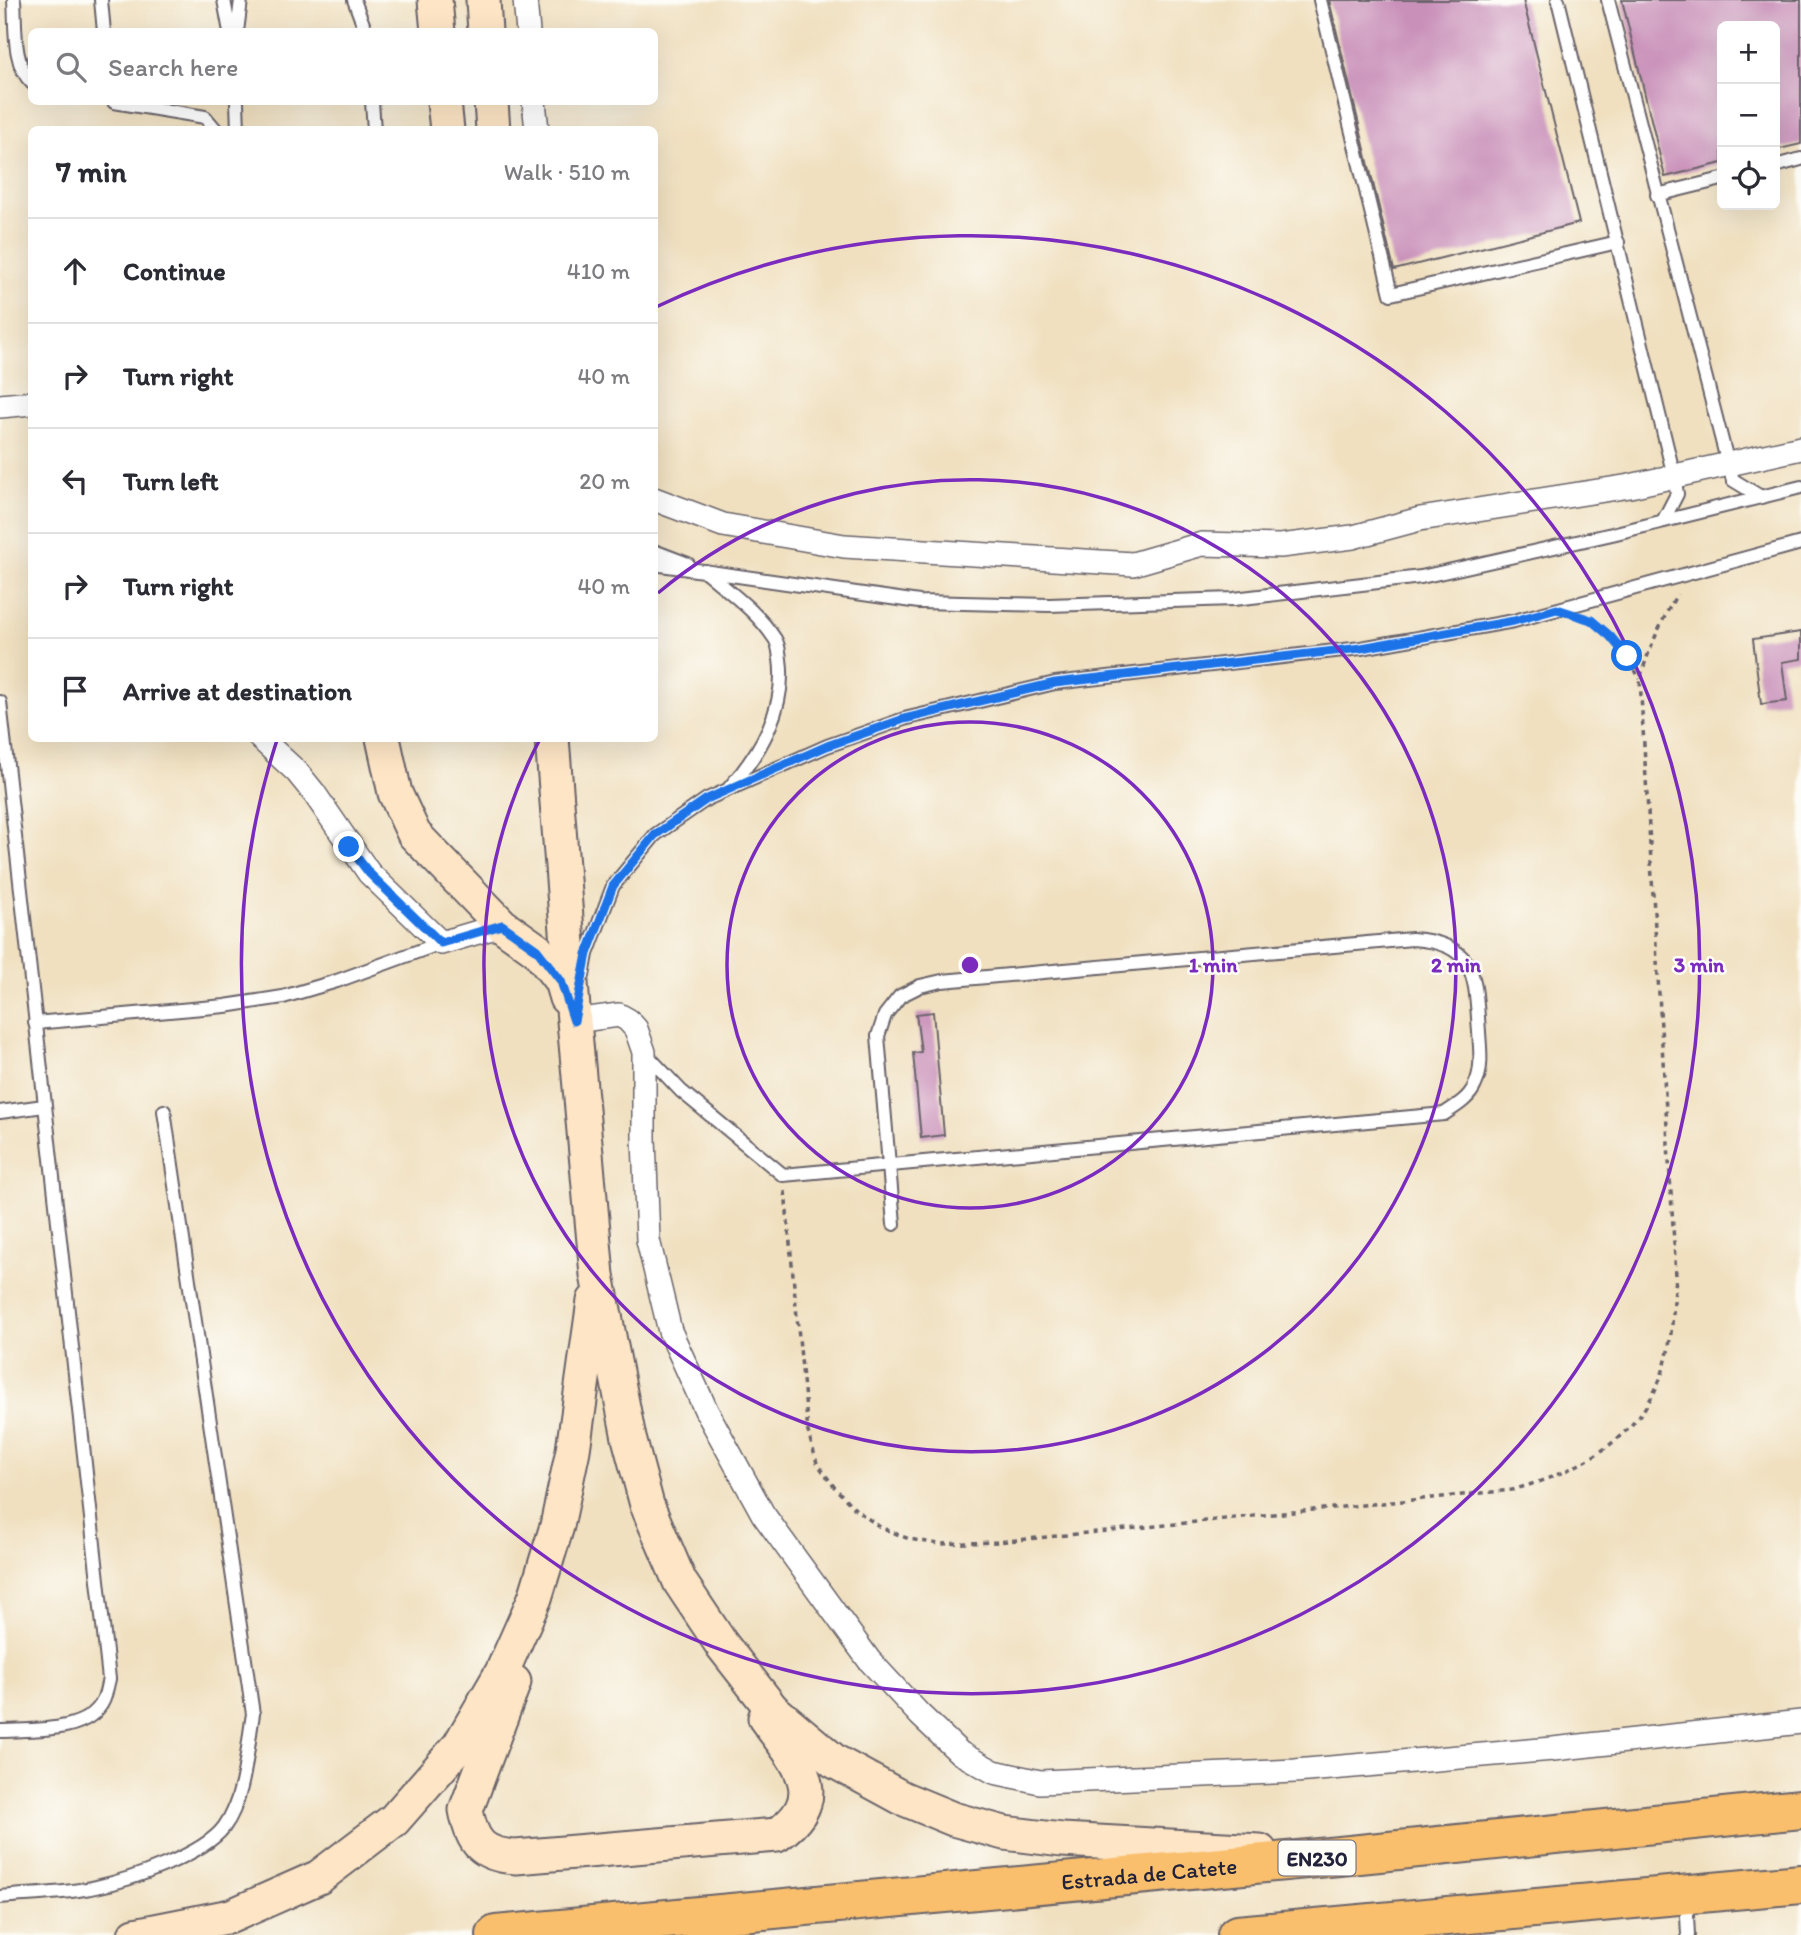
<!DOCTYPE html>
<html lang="en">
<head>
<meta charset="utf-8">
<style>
  body { margin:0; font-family:Itim,sans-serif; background:#f2f2f3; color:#2b2b33 }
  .controls { position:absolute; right:21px; top:21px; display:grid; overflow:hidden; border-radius:10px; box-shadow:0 7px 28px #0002 }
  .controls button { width:63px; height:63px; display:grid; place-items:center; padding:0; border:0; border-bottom:2px solid #e1e1e2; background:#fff; color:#2b2b33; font:35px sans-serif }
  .stop { position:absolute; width:21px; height:21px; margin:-16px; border:5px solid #1a73e8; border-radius:50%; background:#fff }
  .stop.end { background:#1a73e8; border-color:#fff; box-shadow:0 2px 7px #0008 }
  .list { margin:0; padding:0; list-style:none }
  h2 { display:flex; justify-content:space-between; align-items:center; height:91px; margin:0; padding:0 28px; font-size:30px }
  h2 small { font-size:23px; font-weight:400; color:#7c7c81 }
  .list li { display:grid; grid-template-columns:46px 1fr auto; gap:21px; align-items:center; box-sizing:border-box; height:105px; padding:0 28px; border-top:2px solid #e1e1e2 }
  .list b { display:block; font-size:26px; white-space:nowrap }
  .list em { font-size:23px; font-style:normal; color:#7c7c81 }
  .icon { flex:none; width:38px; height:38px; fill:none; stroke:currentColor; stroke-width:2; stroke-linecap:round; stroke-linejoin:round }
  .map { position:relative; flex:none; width:1801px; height:1935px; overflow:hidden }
  .search { position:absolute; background:#fff; box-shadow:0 7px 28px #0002; left:28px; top:28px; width:630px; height:77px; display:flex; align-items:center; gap:18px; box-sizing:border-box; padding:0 24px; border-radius:10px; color:#7c7c81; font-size:26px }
  .panel { position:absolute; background:#fff; box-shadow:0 7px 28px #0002; left:28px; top:126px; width:630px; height:616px; border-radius:10px }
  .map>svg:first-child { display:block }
  .building { fill:#c990b9 }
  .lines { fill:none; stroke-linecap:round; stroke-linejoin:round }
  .lane-casing { stroke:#6a646a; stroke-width:16 }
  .street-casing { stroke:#6a646a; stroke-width:26 }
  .secondary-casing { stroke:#6a646a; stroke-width:37 }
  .highway-casing { stroke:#6a646a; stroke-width:42 }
  .path { stroke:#6a646a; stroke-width:3.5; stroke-dasharray:5 5; stroke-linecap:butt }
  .lane { stroke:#fff; stroke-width:12 }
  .street { stroke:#fff; stroke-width:23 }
  .secondary { stroke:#fde5c5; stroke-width:33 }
  .highway { stroke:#f9bf6d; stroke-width:38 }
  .route { stroke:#1a73e8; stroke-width:9 }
  .ring { fill:none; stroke:#7b2cbf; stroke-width:3.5 }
  .labels { text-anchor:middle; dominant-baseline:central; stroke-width:5; stroke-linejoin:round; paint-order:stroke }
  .shield { fill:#fdfcf7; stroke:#646373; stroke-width:2 }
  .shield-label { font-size:21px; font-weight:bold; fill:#22223b }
  .street-label { font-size:23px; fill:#22223b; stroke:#fdfcf7 }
  .centre { fill:#7b2cbf; stroke:#fdfcf7; stroke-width:3.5 }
  .ring-label { font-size:21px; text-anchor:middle; font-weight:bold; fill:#7b2cbf; stroke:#fdfcf7; stroke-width:5; stroke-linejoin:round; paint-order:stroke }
</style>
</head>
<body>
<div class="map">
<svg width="1801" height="1935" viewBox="0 0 1801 1935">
  <rect width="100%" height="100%" fill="#fdfcf7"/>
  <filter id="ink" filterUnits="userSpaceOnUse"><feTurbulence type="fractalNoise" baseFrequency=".0143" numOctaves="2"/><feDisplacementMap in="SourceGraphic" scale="14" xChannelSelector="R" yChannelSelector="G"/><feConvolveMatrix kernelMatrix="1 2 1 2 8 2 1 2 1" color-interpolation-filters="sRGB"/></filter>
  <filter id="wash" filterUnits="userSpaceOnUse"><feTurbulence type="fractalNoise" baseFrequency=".00686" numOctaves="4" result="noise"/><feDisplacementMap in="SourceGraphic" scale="28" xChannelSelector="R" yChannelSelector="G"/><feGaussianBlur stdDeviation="1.57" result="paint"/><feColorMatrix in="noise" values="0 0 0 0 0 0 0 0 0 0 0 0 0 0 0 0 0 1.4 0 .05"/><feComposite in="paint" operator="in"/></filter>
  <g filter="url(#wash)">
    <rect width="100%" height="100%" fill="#f0e0c0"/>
    <g id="blocks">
      <!-- building -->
      <g class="building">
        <path d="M 1329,0 L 1523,0 L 1579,223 L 1394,270 Z"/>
        <path d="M 1622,0 L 1801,0 L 1801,144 L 1775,150 L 1775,26 L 1722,26 L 1722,163 L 1665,177 Z"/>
        <path d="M 1801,632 L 1801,659 L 1782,662 L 1787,701 L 1761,704 L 1753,639 Z"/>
        <path d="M 933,1012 L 944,1135 L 921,1138 L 913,1053 L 921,1052 L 916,1014 Z"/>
      </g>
    </g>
  </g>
  <g filter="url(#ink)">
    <use href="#blocks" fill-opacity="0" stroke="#6a646a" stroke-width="2"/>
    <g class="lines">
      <defs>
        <g id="lane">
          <path d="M 14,0 C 16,26 12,64 32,83"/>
          <path d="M 101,0 L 104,32"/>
          <path d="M 224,0 L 230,32"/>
          <path d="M 354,0 L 366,32"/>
          <path d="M 1320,0 L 1391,294 L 1618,242"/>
          <path d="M 1558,0 L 1674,476 L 1677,494 L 1663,521"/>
          <path d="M 1608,0 L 1728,464 L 1733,480 L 1761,497"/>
          <path d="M 237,32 L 241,0"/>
          <path d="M 114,102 L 205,117 L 216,130"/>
          <path d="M 237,102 L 238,130"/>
          <path d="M 372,102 L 374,130"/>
          <path d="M 1775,166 L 1801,159"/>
          <path d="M 1657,195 L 1722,179"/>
          <path d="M 654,551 L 688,564"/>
          <path d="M 654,564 L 919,602 L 1049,605 L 1234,599 L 1421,577 L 1612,534 L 1801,487"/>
          <path d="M 705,571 C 729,592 757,611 775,639 C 779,645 779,652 780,659 C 787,707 760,753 730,787"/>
          <path d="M 0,702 L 109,1679 C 107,1686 106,1695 103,1701 C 87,1734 31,1729 0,1731"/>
          <path d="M 583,976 L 587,954 L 613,886 L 655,835 L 707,799 L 827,746 L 904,719 L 1055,683 L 1361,648 L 1514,621 L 1801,543"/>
          <path d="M 35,1023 L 225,1006 L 283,997 L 337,981 L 441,943"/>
          <path d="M 644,1052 L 681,1091 L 783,1175 L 1444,1114 C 1456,1106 1469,1099 1475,1085 C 1483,1069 1480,1049 1479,1032 C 1475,978 1478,943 1412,939 L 942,981 L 920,986 L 900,996 L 885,1015 L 878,1036 L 894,1224"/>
          <path d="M 0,1112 L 44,1106"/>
          <path d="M 0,1897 C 31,1894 65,1894 96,1887 C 130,1880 203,1855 224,1827 C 245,1799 247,1748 253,1714 L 164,1111"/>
          <path d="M 1686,1897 L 1688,1935"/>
        </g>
        <g id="street">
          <path d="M 525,0 L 528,32"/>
          <path d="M 534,102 L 537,130"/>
          <path d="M 0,406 L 32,403"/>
          <path d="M 654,499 L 723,525 L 844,546 L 1133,564 L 1202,544 L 1280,546 L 1353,537 L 1420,519 L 1630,486 L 1801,448"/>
          <path d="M 260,738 L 297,772 L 314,793 L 369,873 L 441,943 L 502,925"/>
          <path d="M 574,1021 L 619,1015 L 628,1020 L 636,1029 L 644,1052 L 644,1139 L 648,1240 L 670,1331 L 706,1410 L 763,1514 L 869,1660 L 920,1715 L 960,1753 L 994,1772 L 1040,1782 L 1295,1771 L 1553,1749 L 1801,1722"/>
        </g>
        <g id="secondary">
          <path d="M 435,0 L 438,32"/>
          <path d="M 483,0 L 485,32"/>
          <path d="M 444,102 L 447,130"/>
          <path d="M 491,102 L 493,130"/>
          <path d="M 383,738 L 395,793 L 414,834 L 502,925 L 537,950 L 561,981 L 566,998"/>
          <path d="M 552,738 L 574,1021 L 597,1275 L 629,1438 L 647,1505 L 680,1582 L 722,1645 L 772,1709 L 834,1761 L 902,1798 L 953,1819 L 1004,1833 L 1062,1840 L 1260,1851"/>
          <path d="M 514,1682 L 466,1810 C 472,1843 482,1855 516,1857 L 777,1835 C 834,1795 794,1759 765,1718"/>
          <path d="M 135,1935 L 231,1916 L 319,1877 L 394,1820 L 459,1746 L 502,1672 L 535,1598 L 557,1526 L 573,1450 L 594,1301"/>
        </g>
        <g id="highway">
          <path id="s1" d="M 496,1935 L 1350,1855 L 1801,1809"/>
          <path d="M 1237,1935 L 1801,1884"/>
        </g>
      </defs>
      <!-- lane casing -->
      <use href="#lane" class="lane-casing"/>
      <!-- street casing -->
      <use href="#street" class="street-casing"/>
      <!-- secondary casing -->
      <use href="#secondary" class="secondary-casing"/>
      <!-- highway casing -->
      <use href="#highway" class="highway-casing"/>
      <!-- path -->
      <g class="path">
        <path d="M 1588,619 C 1612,630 1628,657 1640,679"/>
        <path d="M 785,1191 L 808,1432 L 817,1463 L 835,1488 L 856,1510 L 880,1527 L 909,1539 L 939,1544 L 997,1542 L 1512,1490 C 1588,1469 1655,1430 1669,1346 C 1673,1323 1674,1299 1676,1276 L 1640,679 C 1649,648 1661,622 1677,594"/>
      </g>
      <!-- lane -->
      <use href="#lane" class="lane"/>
      <!-- street -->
      <use href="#street" class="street"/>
      <!-- secondary -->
      <use href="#secondary" class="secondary"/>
      <!-- highway -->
      <use href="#highway" class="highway"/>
    </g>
  </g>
  <g class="lines" filter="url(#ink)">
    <!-- route -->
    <path class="route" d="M 349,847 L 369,873 L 441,943 L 502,925 L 537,950 L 561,981 L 574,1021 L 587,954 L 613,886 L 655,835 L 707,799 L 827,746 L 904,719 L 1055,683 L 1361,648 L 1514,621 L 1557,609 L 1591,620 L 1610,636 L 1627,656"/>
  </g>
  <!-- distance rings -->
  <g class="ring">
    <circle cx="970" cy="965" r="243"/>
    <path d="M658 593A486 486 0 1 1 539 741"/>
    <path d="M656 307A729 729 0 1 1 277 740"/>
  </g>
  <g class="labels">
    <!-- shield labels -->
    <rect class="shield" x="1278.5" y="1840.5" width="77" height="35" rx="5"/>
    <g class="shield-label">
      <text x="1317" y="1858">EN230</text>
    </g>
    <!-- street labels -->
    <g class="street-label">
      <text stroke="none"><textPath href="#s1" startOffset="656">Estrada de Catete</textPath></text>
    </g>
  </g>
  <circle cx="970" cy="965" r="10" class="centre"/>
  <g class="ring-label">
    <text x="1213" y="972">1 min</text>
    <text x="1456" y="972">2 min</text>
    <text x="1699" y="972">3 min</text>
  </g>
</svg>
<div class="controls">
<button>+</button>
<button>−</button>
<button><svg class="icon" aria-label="locate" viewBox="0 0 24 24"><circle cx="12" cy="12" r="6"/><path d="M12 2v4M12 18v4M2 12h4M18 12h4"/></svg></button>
</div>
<div class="stop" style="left:1627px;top:656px"></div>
<div class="stop end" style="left:349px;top:847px"></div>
<div class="search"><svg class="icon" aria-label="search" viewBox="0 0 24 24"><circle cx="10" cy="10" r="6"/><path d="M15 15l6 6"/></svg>Search here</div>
<section class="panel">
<h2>7 min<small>Walk · 510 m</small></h2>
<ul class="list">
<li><svg class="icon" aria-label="ahead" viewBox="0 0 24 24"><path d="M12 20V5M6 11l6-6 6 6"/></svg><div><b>Continue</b></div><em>410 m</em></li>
<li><svg class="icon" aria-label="right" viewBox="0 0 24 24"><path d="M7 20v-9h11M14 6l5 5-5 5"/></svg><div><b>Turn right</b></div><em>40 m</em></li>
<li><svg class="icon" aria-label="left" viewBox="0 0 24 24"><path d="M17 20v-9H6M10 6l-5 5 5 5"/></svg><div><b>Turn left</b></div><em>20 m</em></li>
<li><svg class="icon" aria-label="right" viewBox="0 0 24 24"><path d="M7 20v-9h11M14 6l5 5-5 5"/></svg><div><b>Turn right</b></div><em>40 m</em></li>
<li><svg class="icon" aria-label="arrive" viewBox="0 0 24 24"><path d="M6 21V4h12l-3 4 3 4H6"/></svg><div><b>Arrive at destination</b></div></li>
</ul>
</section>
</div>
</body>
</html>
